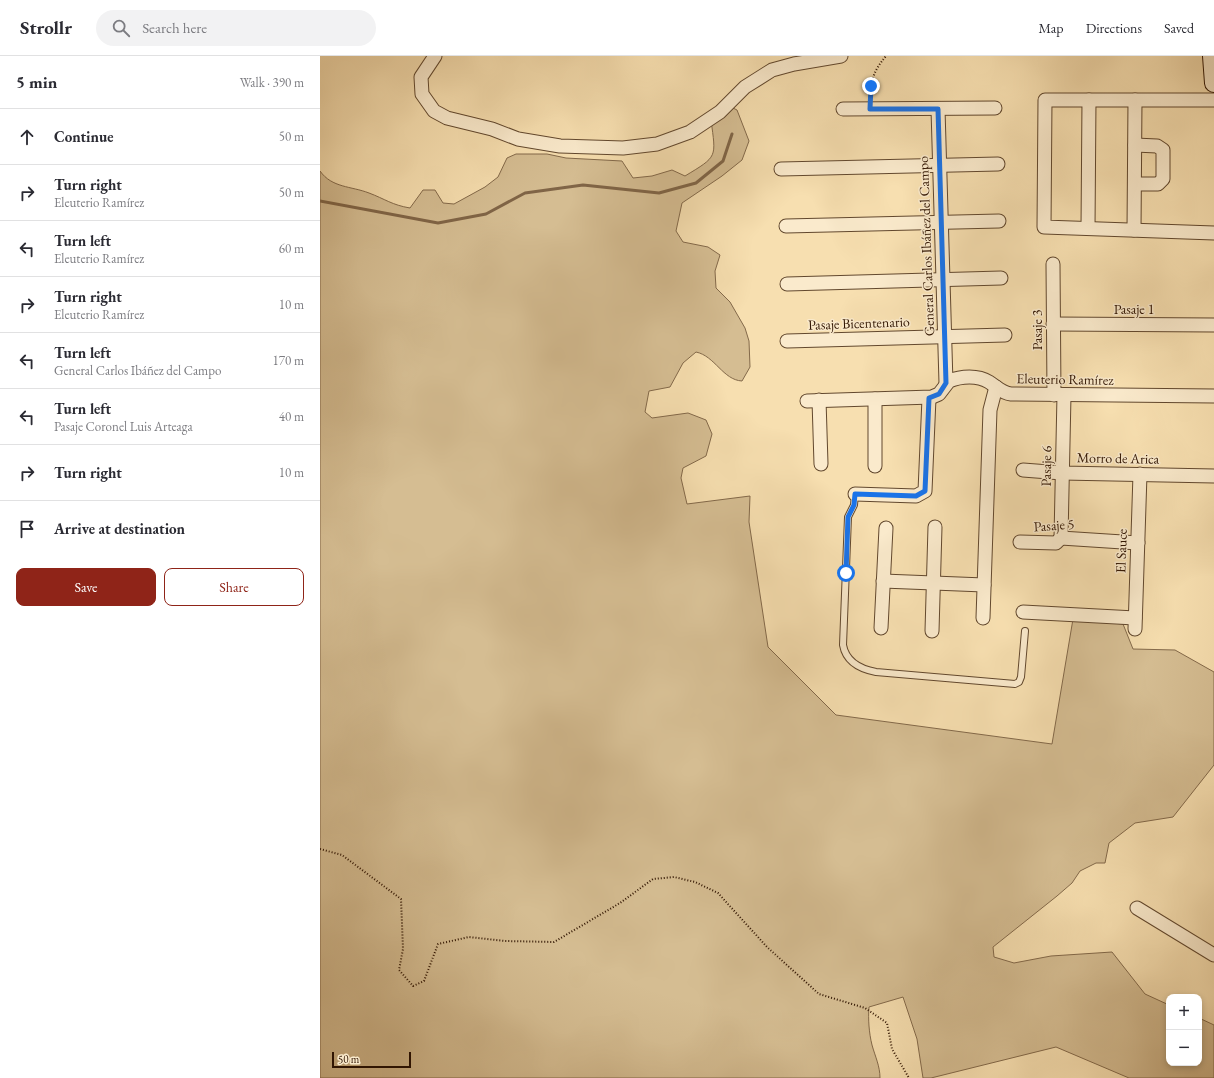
<!DOCTYPE html>
<html lang="en">
<head>
<meta charset="utf-8">
<style>
  body { margin:0; font-family:"EB Garamond",serif; background:#f2f2f3; color:#2b2b33 }
  .controls { position:absolute; right:12px; bottom:12px; display:grid; overflow:hidden; border-radius:8px; box-shadow:0 2px 6px #0003 }
  .controls button { width:36px; height:36px; display:grid; place-items:center; padding:0; border:0; border-bottom:1px solid #e1e1e2; background:#fff; color:#2b2b33; font:20px sans-serif }
  .scale { position:absolute; left:12px; bottom:10px; width:79px; box-sizing:border-box; padding-left:4px; border:2px solid #311502; border-top:0; font-size:11px; line-height:14px; white-space:nowrap; color:#311502; -webkit-text-stroke:3px #faeacc; paint-order:stroke }
  .stop { position:absolute; width:12px; height:12px; margin:-9px; border:3px solid #1a73e8; border-radius:50%; background:#fff }
  .stop.end { background:#1a73e8; border-color:#fff; box-shadow:0 1px 4px #0008 }
  .list { margin:0; padding:0; list-style:none }
  h2 { display:flex; justify-content:space-between; align-items:center; height:52px; margin:0; padding:0 16px; font-size:17px }
  h2 small { font-size:13px; font-weight:400; color:#7c7c81 }
  .list li { display:grid; grid-template-columns:26px 1fr auto; gap:12px; align-items:center; box-sizing:border-box; height:56px; padding:0 16px; border-top:1px solid #e1e1e2 }
  .list b { display:block; font-size:15px; white-space:nowrap }
  .list p { margin:0; font-size:13px; white-space:nowrap; color:#7c7c81 }
  .list em { font-size:13px; font-style:normal; color:#7c7c81 }
  .actions { display:flex; gap:8px; padding:12px 16px }
  .actions a { flex:1; padding:9px 0; border:1px solid #8f2418; border-radius:8px; text-align:center; font-size:14px; color:#8f2418 }
  .actions .main { background:#8f2418; color:#fff }
  .icon { flex:none; width:22px; height:22px; fill:none; stroke:currentColor; stroke-width:2; stroke-linecap:round; stroke-linejoin:round }
  .map { position:relative; flex:none; width:894px; height:1022px; overflow:hidden }
  header { display:flex; align-items:center; gap:24px; box-sizing:border-box; height:56px; padding:0 20px; background:#fff; border-bottom:1px solid #e1e1e2 }
  header strong { font-size:19px }
  nav { display:flex; gap:22px; margin-inline-start:auto; font-size:14px }
  .search { width:280px; height:36px; background:#f2f2f3; display:flex; align-items:center; gap:10px; box-sizing:border-box; padding:0 14px; border-radius:22px; color:#7c7c81; font-size:15px }
  main { display:flex }
  aside { flex:1; background:#fff }
  .map>svg:first-child { display:block }
  .green { fill:#d5bd92; stroke:#83694a }
  .lines { fill:none; stroke-linecap:round; stroke-linejoin:round }
  .stream { stroke:#806547; stroke-width:3 }
  .lane-casing { stroke:#62482e; stroke-width:8 }
  .street-casing { stroke:#62482e; stroke-width:15 }
  .secondary-casing { stroke:#311502; stroke-width:20 }
  .path { stroke:#311502; stroke-width:2; stroke-dasharray:1 2; stroke-linecap:butt }
  .lane { stroke:#faeacc; stroke-width:6 }
  .street { stroke:#faeacc; stroke-width:13 }
  .secondary { stroke:#faeacc; stroke-width:18 }
  .route { stroke:#1a73e8; stroke-width:5 }
  .labels { text-anchor:middle; dominant-baseline:central; stroke-width:3; stroke-linejoin:round; paint-order:stroke }
  .street-label { font-size:14px; fill:#311502; stroke:#faeacc }
</style>
</head>
<body>
<header>
<strong>Strollr</strong>
<div class="search"><svg class="icon" aria-label="search" viewBox="0 0 24 24"><circle cx="10" cy="10" r="6"/><path d="M15 15l6 6"/></svg>Search here</div>
<nav><a>Map</a><a>Directions</a><a>Saved</a></nav>
</header>
<main>
<aside>
<h2>5 min<small>Walk · 390 m</small></h2>
<ul class="list">
<li><svg class="icon" aria-label="ahead" viewBox="0 0 24 24"><path d="M12 20V5M6 11l6-6 6 6"/></svg><div><b>Continue</b></div><em>50 m</em></li>
<li><svg class="icon" aria-label="right" viewBox="0 0 24 24"><path d="M7 20v-9h11M14 6l5 5-5 5"/></svg><div><b>Turn right</b><p>Eleuterio Ramírez</p></div><em>50 m</em></li>
<li><svg class="icon" aria-label="left" viewBox="0 0 24 24"><path d="M17 20v-9H6M10 6l-5 5 5 5"/></svg><div><b>Turn left</b><p>Eleuterio Ramírez</p></div><em>60 m</em></li>
<li><svg class="icon" aria-label="right" viewBox="0 0 24 24"><path d="M7 20v-9h11M14 6l5 5-5 5"/></svg><div><b>Turn right</b><p>Eleuterio Ramírez</p></div><em>10 m</em></li>
<li><svg class="icon" aria-label="left" viewBox="0 0 24 24"><path d="M17 20v-9H6M10 6l-5 5 5 5"/></svg><div><b>Turn left</b><p>General Carlos Ibáñez del Campo</p></div><em>170 m</em></li>
<li><svg class="icon" aria-label="left" viewBox="0 0 24 24"><path d="M17 20v-9H6M10 6l-5 5 5 5"/></svg><div><b>Turn left</b><p>Pasaje Coronel Luis Arteaga</p></div><em>40 m</em></li>
<li><svg class="icon" aria-label="right" viewBox="0 0 24 24"><path d="M7 20v-9h11M14 6l5 5-5 5"/></svg><div><b>Turn right</b></div><em>10 m</em></li>
<li><svg class="icon" aria-label="arrive" viewBox="0 0 24 24"><path d="M6 21V4h12l-3 4 3 4H6"/></svg><div><b>Arrive at destination</b></div></li>
</ul>
<div class="actions"><a class="main">Save</a><a>Share</a></div>
</aside>
<div class="map">
<svg width="894" height="1022" viewBox="0 0 894 1022">
  <rect width="100%" height="100%" fill="#f7dfb0"/>
  <filter id="stains"><feTurbulence type="fractalNoise" baseFrequency=".005" numOctaves="4"/><feColorMatrix values="0 0 0 0 .2 0 0 0 0 .09 0 0 0 0 .02 0 0 0 .5 -.17"/></filter>
  <radialGradient id="worn" r=".72"><stop offset=".6" stop-color="#630" stop-opacity="0"/><stop offset="1" stop-color="#630" stop-opacity=".3"/></radialGradient>
  <!-- green -->
  <path class="green" d="M 411,51 L 417,54 L 429,85 L 422,104 L 402,120 L 362,147 L 356,175 L 363,186 L 388,191 L 400,199 L 395,215 L 396,232 L 410,246 L 425,272 L 429,285 L 430,311 L 422,325 C 403,324 395,300 376,296 L 363,307 L 350,331 L 329,335 L 325,356 L 332,362 L 368,357 L 386,364 L 392,378 L 386,400 L 363,412 L 361,422 L 367,448 L 430,440 L 429,466 L 448,591 L 516,659 L 732,688 L 753,563 L 803,568 L 813,593 L 855,594 L 894,616 L 894,709 L 853,761 L 815,767 L 789,787 L 785,807 L 776,807 L 760,815 L 752,827 L 737,840 L 673,891 L 674,901 L 694,907 L 731,900 L 792,896 L 825,938 L 849,949 L 849,1007 L 879,1007 L 879,962 L 894,969 L 894,1022 L 809,1022 L 736,991 L 611,1022 L 603,1022 L 597,983 L 583,941 L 549,951 C 548,963 549,977 552,989 C 555,1000 560,1010 560,1022 L 0,1022 L 0,115 C 12,132 31,130 49,137 C 65,143 72,149 90,152 L 103,134 L 115,134 L 123,147 L 134,148 L 165,131 L 178,121 L 187,102 L 196,98 L 227,98 L 246,102 L 302,105 L 313,122 L 332,120 L 352,114 L 365,120 C 398,100 396,102 391,64 Z"/>
  <g class="lines">
    <!-- stream -->
    <path class="stream" d="M 0,145 L 118,167 L 166,158 L 205,137 L 263,129 L 339,137 L 376,127 L 403,105 L 412,78"/>
    <defs>
      <path id="lane" d="M 535,438 L 534,449 L 528,461 L 523,589 C 526,606 540,613 556,616 L 695,628 L 699,626 L 701,621 L 705,575"/>
      <g id="street">
        <path d="M 115,0 L 101,21 L 102,38 L 114,55 L 127,62 L 172,73 L 198,83 L 240,90 L 303,92 L 337,88 L 370,76 L 400,56 L 425,31 L 452,14 L 474,8 L 521,0"/>
        <path d="M 894,44 L 725,44 L 724,171 L 894,177"/>
        <path d="M 523,53 L 675,52"/>
        <path d="M 618,53 L 626,327"/>
        <path d="M 461,113 L 678,108"/>
        <path d="M 815,128 L 838,128 L 843,123 L 843,94 L 837,90 L 815,89"/>
        <path d="M 466,170 L 679,165"/>
        <path d="M 768,172 L 769,44"/>
        <path d="M 814,174 L 815,44"/>
        <path d="M 733,208 L 734,339"/>
        <path d="M 467,228 L 681,222"/>
        <path d="M 733,268 L 894,269"/>
        <path d="M 467,285 L 685,279"/>
        <path d="M 555,343 L 555,410"/>
        <path d="M 499,344 L 501,408"/>
        <path d="M 487,345 L 612,341 L 619,338 L 629,325 C 641,320 658,319 669,326 C 677,331 682,337 691,338 L 894,340"/>
        <path d="M 703,414 L 742,417 L 894,420"/>
        <path d="M 535,438 L 596,440 L 605,435 L 609,342"/>
        <path d="M 741,482 L 744,339"/>
        <path d="M 741,482 L 818,487"/>
        <path d="M 700,486 L 736,487 L 741,482"/>
        <path d="M 563,525 L 664,529"/>
        <path d="M 703,556 L 815,562"/>
        <path d="M 663,562 L 670,354 L 676,331"/>
        <path d="M 561,572 L 566,472"/>
        <path d="M 815,573 L 820,418"/>
        <path d="M 612,575 L 615,471"/>
        <path d="M 817,852 L 894,899"/>
      </g>
      <path id="secondary" d="M 892,0 L 894,27"/>
    </defs>
    <!-- lane casing -->
    <use href="#lane" class="lane-casing"/>
    <!-- street casing -->
    <use href="#street" class="street-casing"/>
    <!-- secondary casing -->
    <use href="#secondary" class="secondary-casing"/>
    <!-- path -->
    <g class="path">
      <path d="M 551,43 C 551,23 553,16 566,0"/>
      <path d="M 0,793 L 22,799 L 81,843 L 83,893 L 79,914 L 93,930 L 104,925 L 118,888 L 149,881 L 185,885 L 234,886 L 300,847 L 333,823 L 354,821 L 375,826 L 398,837 L 447,891 L 499,938 L 545,952 L 567,967 L 572,993 L 589,1022"/>
    </g>
    <!-- lane -->
    <use href="#lane" class="lane"/>
    <!-- street -->
    <use href="#street" class="street"/>
    <!-- secondary -->
    <use href="#secondary" class="secondary"/>
  </g>
  <g class="lines">
    <!-- route -->
    <path class="route" d="M 526,517 L 528,461 L 534,449 L 535,438 L 596,440 L 605,435 L 609,342 L 619,338 L 626,327 L 618,53 L 550,53 L 551,30"/>
  </g>
  <g class="labels">
    <!-- street labels -->
    <g class="street-label">
      <text transform="translate(606 190) rotate(-92)">General Carlos Ibáñez del Campo</text>
      <text x="814" y="253">Pasaje 1</text>
      <text transform="translate(539 267) rotate(-2)">Pasaje Bicentenario</text>
      <text transform="translate(717 274) rotate(-90)">Pasaje 3</text>
      <text transform="translate(745 323) rotate(1)">Eleuterio Ramírez</text>
      <text transform="translate(798 402) rotate(1)">Morro de Arica</text>
      <text transform="translate(726 410) rotate(-89)">Pasaje 6</text>
      <text transform="translate(734 469) rotate(-4)">Pasaje 5</text>
      <text transform="translate(801 495) rotate(-88)">El Sauce</text>
    </g>
  </g>
  <rect width="100%" height="100%" filter="url(#stains)"/>
  <rect width="100%" height="100%" fill="url(#worn)"/>
</svg>
<div class="controls">
<button>+</button>
<button>−</button>
</div>
<div class="scale">50 m</div>
<div class="stop" style="left:526px;top:517px"></div>
<div class="stop end" style="left:551px;top:30px"></div>
</div>
</main>
</body>
</html>
